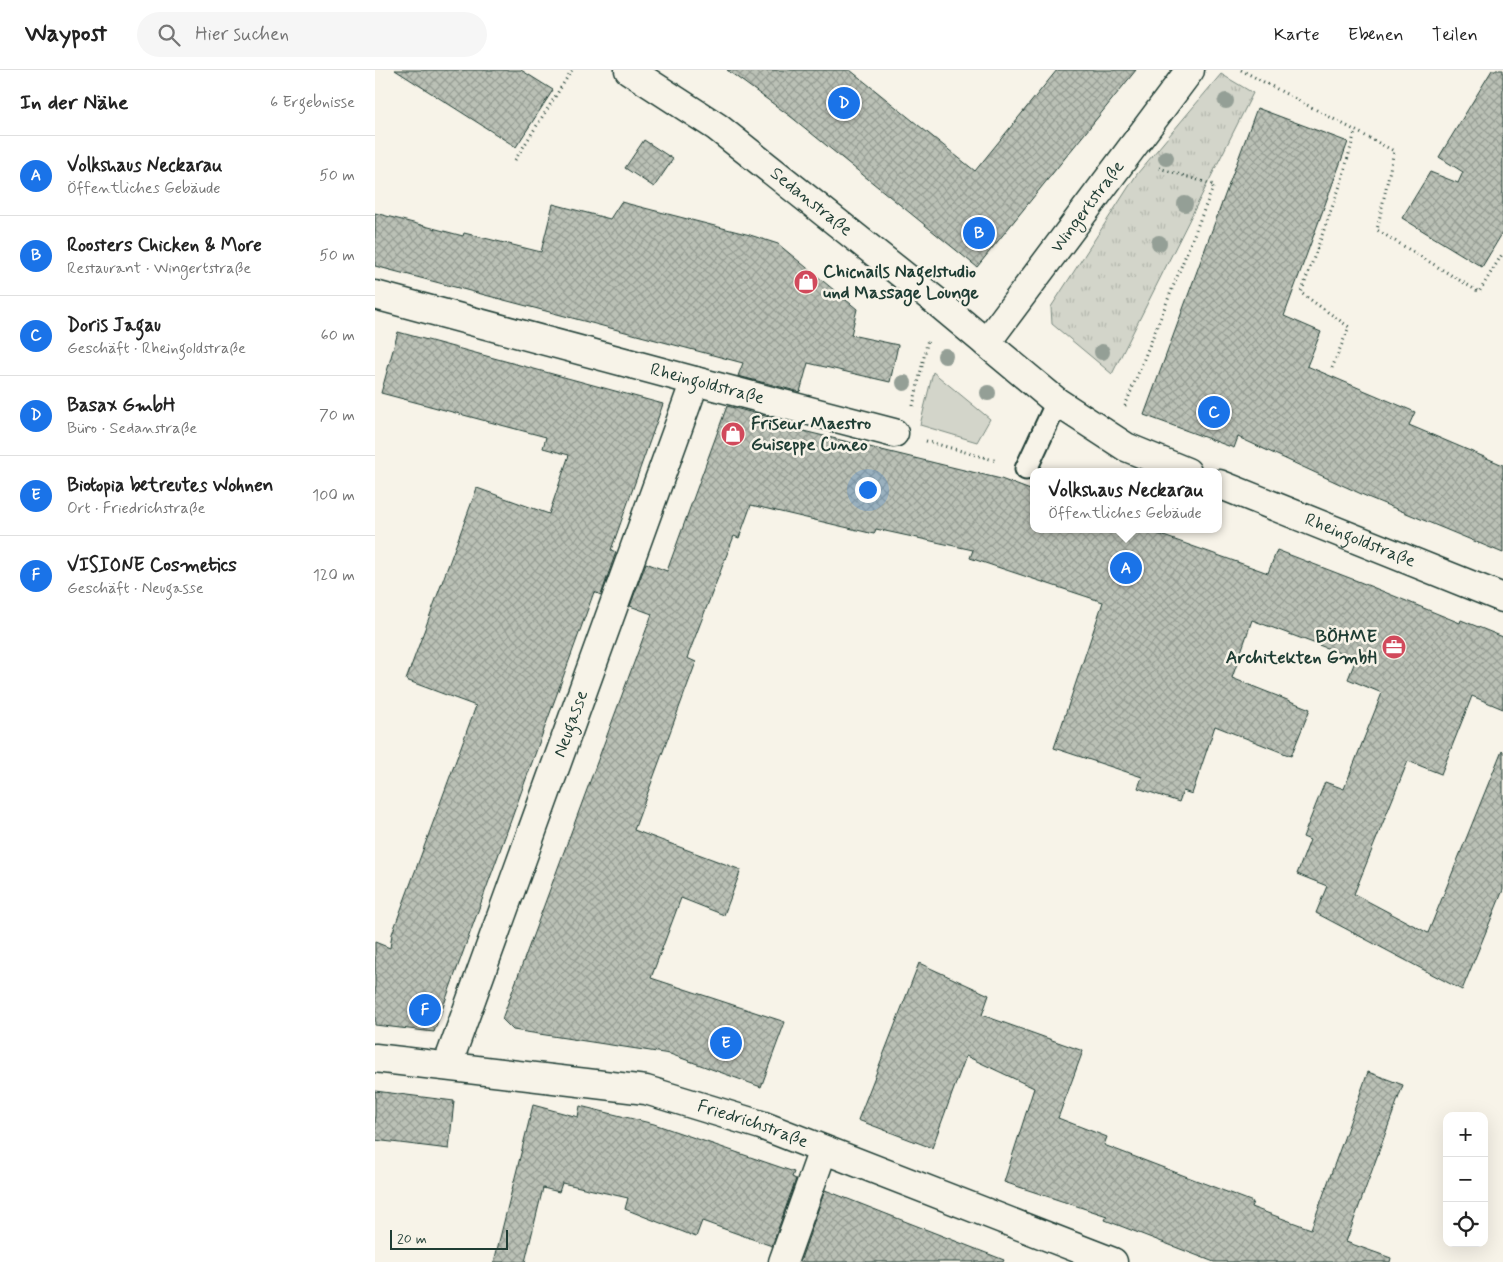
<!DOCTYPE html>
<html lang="de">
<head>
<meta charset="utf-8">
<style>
  body { margin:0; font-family:Mynerve,sans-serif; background:#f6f6f6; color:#222 }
  .controls { position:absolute; right:15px; bottom:15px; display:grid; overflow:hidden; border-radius:10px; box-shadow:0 5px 20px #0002 }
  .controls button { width:45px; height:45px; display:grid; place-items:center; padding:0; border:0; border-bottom:1px solid #e0e0e0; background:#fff; color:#222; font:25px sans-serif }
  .scale { position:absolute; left:15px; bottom:12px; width:118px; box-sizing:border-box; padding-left:5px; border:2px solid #1f3d34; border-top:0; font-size:14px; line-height:18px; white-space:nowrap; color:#1f3d34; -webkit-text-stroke:4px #f7f3e8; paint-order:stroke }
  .you { position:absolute; left:492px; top:419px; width:18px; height:18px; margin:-12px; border:4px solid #fff; border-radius:50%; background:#1a73e8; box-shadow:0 0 0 8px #1a73e833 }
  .badge { display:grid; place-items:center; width:32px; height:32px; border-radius:50%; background:#1a73e8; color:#fff; font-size:16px; font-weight:700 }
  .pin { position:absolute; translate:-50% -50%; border:2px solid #fff; box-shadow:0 1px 5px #0006 }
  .popup { position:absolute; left:655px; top:398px; width:192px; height:65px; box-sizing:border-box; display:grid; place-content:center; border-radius:10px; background:#fff; filter:drop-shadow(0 1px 4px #0005); font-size:16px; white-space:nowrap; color:#767676 }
  .popup b { font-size:19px; color:#222 }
  .popup::after { content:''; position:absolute; left:50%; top:100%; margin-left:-10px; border:10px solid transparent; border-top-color:#fff }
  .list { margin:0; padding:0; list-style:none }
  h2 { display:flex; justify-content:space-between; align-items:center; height:65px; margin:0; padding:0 20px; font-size:21px }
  h2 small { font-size:16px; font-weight:400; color:#767676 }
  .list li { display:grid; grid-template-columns:32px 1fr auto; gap:15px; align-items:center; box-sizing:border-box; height:80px; padding:0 20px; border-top:1px solid #e0e0e0 }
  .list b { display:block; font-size:19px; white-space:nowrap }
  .list p { margin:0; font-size:16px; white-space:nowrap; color:#767676 }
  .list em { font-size:16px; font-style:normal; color:#767676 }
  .icon { flex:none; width:28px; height:28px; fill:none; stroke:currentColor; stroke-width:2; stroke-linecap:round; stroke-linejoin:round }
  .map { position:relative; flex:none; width:1128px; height:1192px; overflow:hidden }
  header { display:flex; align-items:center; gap:30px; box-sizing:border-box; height:70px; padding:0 25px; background:#fff; border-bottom:1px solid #e0e0e0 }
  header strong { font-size:24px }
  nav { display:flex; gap:28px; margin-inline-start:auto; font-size:18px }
  .search { width:350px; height:45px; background:#f6f6f6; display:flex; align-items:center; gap:12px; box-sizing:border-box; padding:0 18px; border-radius:28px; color:#767676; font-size:19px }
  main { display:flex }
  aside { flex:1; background:#fff }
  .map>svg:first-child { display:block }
  .grass { fill:#d3d5ca; stroke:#79897f }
  .park { fill:url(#park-tufts); stroke:#79897f }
  .building { fill:url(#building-cross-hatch); stroke:#1f3d34 }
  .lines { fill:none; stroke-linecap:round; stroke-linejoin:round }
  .lane-casing { stroke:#1f3d34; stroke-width:25 }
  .street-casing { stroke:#1f3d34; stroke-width:31 }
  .secondary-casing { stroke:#1f3d34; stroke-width:31 }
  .path { stroke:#1f3d34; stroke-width:3; stroke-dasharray:1 4; stroke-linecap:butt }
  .lane { stroke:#f7f3e8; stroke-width:21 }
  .street { stroke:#f7f3e8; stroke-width:28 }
  .secondary { stroke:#f7f3e8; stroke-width:28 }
  .tree { fill:#949f96 }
  .labels { text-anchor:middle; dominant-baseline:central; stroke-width:5; stroke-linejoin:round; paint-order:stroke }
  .street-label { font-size:18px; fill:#1f3d34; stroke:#f7f3e8 }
  .poi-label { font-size:18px; font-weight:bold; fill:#1f3d34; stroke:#f7f3e8; text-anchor:start }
</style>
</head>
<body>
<header>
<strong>Waypost</strong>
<div class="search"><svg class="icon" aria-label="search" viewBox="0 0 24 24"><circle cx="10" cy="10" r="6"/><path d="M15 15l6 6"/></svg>Hier suchen</div>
<nav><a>Karte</a><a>Ebenen</a><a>Teilen</a></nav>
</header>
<main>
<aside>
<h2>In der Nähe<small>6 Ergebnisse</small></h2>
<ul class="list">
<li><span class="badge">A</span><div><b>Volkshaus Neckarau</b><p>Öffentliches Gebäude</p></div><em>50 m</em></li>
<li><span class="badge">B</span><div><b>Roosters Chicken &amp; More</b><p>Restaurant · Wingertstraße</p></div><em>50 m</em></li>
<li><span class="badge">C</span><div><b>Doris Jagau</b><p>Geschäft · Rheingoldstraße</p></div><em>60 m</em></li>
<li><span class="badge">D</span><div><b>Basax GmbH</b><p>Büro · Sedanstraße</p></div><em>70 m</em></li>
<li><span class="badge">E</span><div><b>Biotopia betreutes Wohnen</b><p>Ort · Friedrichstraße</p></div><em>100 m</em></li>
<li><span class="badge">F</span><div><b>VISIONE Cosmetics</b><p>Geschäft · Neugasse</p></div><em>120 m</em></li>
</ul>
</aside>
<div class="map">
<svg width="1128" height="1192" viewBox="0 0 1128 1192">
  <defs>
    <pattern id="park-tufts" width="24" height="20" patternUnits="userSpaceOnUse" patternTransform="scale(1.25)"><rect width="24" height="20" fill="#d3d5ca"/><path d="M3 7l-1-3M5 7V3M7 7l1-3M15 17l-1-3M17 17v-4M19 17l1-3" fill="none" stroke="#b5b8ae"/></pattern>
    <pattern id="building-cross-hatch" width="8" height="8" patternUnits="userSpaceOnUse" patternTransform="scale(1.25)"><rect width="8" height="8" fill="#bbc1b6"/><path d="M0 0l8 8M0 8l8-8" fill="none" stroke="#979e95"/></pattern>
  </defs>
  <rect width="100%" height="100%" fill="#f7f3e8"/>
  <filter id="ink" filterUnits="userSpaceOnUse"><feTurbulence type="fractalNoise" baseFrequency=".02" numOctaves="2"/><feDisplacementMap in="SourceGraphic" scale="10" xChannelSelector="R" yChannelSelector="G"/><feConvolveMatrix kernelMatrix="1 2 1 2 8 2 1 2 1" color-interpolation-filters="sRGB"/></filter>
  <g filter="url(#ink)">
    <!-- grass -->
    <path class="grass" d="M 558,302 L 615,349 L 602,372 L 545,355 Z"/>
    <!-- park -->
    <path class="park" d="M 846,4 L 878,23 L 737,304 L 677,254 L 676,237 L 762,104 Z"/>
    <!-- building -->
    <g class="building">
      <path d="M 20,0 L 146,0 L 178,20 L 141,77 Z"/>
      <path d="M 352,0 L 475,0 L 600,101 L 682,0 L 761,0 L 602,197 L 415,46 Z"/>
      <path d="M 1117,0 L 1128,0 L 1128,162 L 1107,197 L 1027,148 L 1055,102 L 1083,113 L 1088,102 L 1064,87 Z"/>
      <path d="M 882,38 L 973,72 L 909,246 L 946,262 L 932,296 L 1040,342 L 1034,355 L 1128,395 L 1128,483 L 995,428 L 863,367 L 859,378 L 769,345 Z"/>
      <path d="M 269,70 L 298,89 L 279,117 L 250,98 Z"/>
      <path d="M 246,132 L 375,165 L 403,174 L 482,239 L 476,265 L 523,275 L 515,312 L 433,293 L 425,322 L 363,306 L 368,293 L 0,196 L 0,143 L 88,166 L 89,163 L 166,182 L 178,134 L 235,149 Z"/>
      <path d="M 23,262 L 288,334 L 236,480 L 241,482 L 226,525 L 219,522 L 59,962 L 0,955 L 0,872 L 15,878 L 17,864 L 101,636 L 31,610 L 102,418 L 174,444 L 194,385 L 168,378 L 171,367 L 6,323 Z"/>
      <path d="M 352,336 L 417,353 L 416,358 L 626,409 L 658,421 L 658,459 L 769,459 L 893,503 L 902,480 L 985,512 L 1085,553 L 1086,550 L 1128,567 L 1128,639 L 1097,626 L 1066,704 L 1033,691 L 979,824 L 1053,863 L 1127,680 L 1128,681 L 1128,820 L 1087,920 L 941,843 L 952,816 L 922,804 L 935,770 L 928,767 L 950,712 L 969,719 L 1007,623 L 973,609 L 981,589 L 877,550 L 857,608 L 935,639 L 916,686 L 840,656 L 817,724 L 808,721 L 804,732 L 763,718 L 767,707 L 679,678 L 728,532 L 595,488 L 598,480 L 501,459 L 499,464 L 376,435 L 364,468 L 359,466 L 312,588 L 321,592 L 259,760 L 366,800 L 349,845 L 306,828 L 276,908 L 410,952 L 386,1017 L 295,984 L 138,960 L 127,949 L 277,544 L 255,536 L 271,493 L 292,501 Z"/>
      <path d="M 544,893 L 614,925 L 607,945 L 708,981 L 683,1048 L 732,1067 L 729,1075 L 878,1132 L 876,1137 L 936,1159 L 993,1002 L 1028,1015 L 971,1172 L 1016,1188 L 1015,1192 L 839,1192 L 730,1150 L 732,1146 L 629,1112 L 659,1018 L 591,986 L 557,1078 L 483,1050 Z"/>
      <path d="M 0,1021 L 79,1031 L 74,1079 L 0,1070 Z"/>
      <path d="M 158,1035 L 203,1047 L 205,1036 L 279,1054 L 419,1102 L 417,1107 L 421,1109 L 397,1176 L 327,1151 L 321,1167 L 250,1139 L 253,1128 L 187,1113 L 184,1122 L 168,1118 L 150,1192 L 119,1192 Z"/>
      <path d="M 450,1120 L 629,1190 L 628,1192 L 425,1192 Z"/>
    </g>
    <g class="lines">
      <defs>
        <path id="lane" d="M 651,399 L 682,332"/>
        <g id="street">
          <path id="s1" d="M 0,225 L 320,311 L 519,363"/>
          <path id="s2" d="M 611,273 L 815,0"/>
          <path id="s3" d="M 0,988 L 271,1020 L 386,1055 L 738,1192"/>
          <path id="s4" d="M 72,996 L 320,311"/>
          <path d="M 408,1192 L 448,1080"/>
        </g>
        <g id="secondary">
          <path id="s5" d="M 254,0 L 342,57 L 562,232 L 682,332 L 751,377 L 812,402"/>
          <path id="s6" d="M 844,414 L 1128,528"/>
        </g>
      </defs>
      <!-- lane casing -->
      <use href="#lane" class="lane-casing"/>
      <!-- street casing -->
      <use href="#street" class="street-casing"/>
      <!-- secondary casing -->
      <use href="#secondary" class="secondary-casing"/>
      <!-- path -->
      <g class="path">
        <path d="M 866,0 L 1019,81 L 1002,160 L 1104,222 L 1128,183"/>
        <path d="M 140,90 L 197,0"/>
        <path d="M 957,298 L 974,257 L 926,223 L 966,113 L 980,62"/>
        <path d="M 538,336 L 553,269"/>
        <path d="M 750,336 L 839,115 L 784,98"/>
        <path d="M 551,371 L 622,391"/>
      </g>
      <!-- lane -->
      <use href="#lane" class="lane"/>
      <!-- street -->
      <use href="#street" class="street"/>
      <!-- secondary -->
      <use href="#secondary" class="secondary"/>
    </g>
    <!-- trees -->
    <g class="tree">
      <circle cx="851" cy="31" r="8"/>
      <circle cx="791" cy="88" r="8"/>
      <circle cx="810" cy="134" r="8"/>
      <circle cx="784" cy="173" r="8"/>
      <circle cx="727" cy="282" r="8"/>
      <circle cx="570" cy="286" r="8"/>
      <circle cx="529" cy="313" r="8"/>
      <circle cx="613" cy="323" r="8"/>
    </g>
  </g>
  <!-- icons -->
  <defs>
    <symbol id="shop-disc" viewBox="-11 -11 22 22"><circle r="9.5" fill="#d1495b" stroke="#f7f3e8"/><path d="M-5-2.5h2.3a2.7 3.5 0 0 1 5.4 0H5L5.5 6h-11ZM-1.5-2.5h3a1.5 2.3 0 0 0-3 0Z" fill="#fff"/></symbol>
    <symbol id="office-disc" viewBox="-11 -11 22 22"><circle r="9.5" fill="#d1495b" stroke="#f7f3e8"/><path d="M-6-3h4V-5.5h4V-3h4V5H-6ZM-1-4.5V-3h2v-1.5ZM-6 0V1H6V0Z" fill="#fff"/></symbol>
  </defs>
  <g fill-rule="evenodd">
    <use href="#shop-disc" x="417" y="198" width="28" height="28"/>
    <use href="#shop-disc" x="344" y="350" width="28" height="28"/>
    <use href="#office-disc" x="1005" y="563" width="28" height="28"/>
  </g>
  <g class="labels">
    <!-- street labels -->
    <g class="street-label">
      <text stroke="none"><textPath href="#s5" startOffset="225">Sedanstraße</textPath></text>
      <text stroke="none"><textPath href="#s2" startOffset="170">Wingertstraße</textPath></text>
      <text stroke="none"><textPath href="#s1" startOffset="344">Rheingoldstraße</textPath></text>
      <text stroke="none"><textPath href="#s6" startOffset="152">Rheingoldstraße</textPath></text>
      <text stroke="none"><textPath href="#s4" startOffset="364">Neugasse</textPath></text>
      <text stroke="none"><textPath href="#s3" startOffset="385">Friedrichstraße</textPath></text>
    </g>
    <!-- poi labels -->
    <g class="poi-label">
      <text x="448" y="202">Chicnails Nagelstudio<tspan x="448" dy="21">und Massage Lounge</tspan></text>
      <text x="376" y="354">Friseur Maestro<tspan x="376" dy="21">Guiseppe Cuneo</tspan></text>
      <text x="1002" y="567" text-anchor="end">BÖHME<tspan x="1002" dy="21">Architekten GmbH</tspan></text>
    </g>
  </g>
</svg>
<div class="controls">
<button>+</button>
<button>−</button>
<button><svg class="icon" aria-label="locate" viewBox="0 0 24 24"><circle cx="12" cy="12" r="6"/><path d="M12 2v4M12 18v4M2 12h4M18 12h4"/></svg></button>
</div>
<div class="scale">20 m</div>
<div class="you"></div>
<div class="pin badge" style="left:751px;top:498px">A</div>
<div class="popup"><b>Volkshaus Neckarau</b>Öffentliches Gebäude</div>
<div class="pin badge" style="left:604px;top:163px">B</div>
<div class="pin badge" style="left:839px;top:342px">C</div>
<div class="pin badge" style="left:469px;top:33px">D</div>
<div class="pin badge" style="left:351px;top:973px">E</div>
<div class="pin badge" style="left:50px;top:940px">F</div>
</div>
</main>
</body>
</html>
